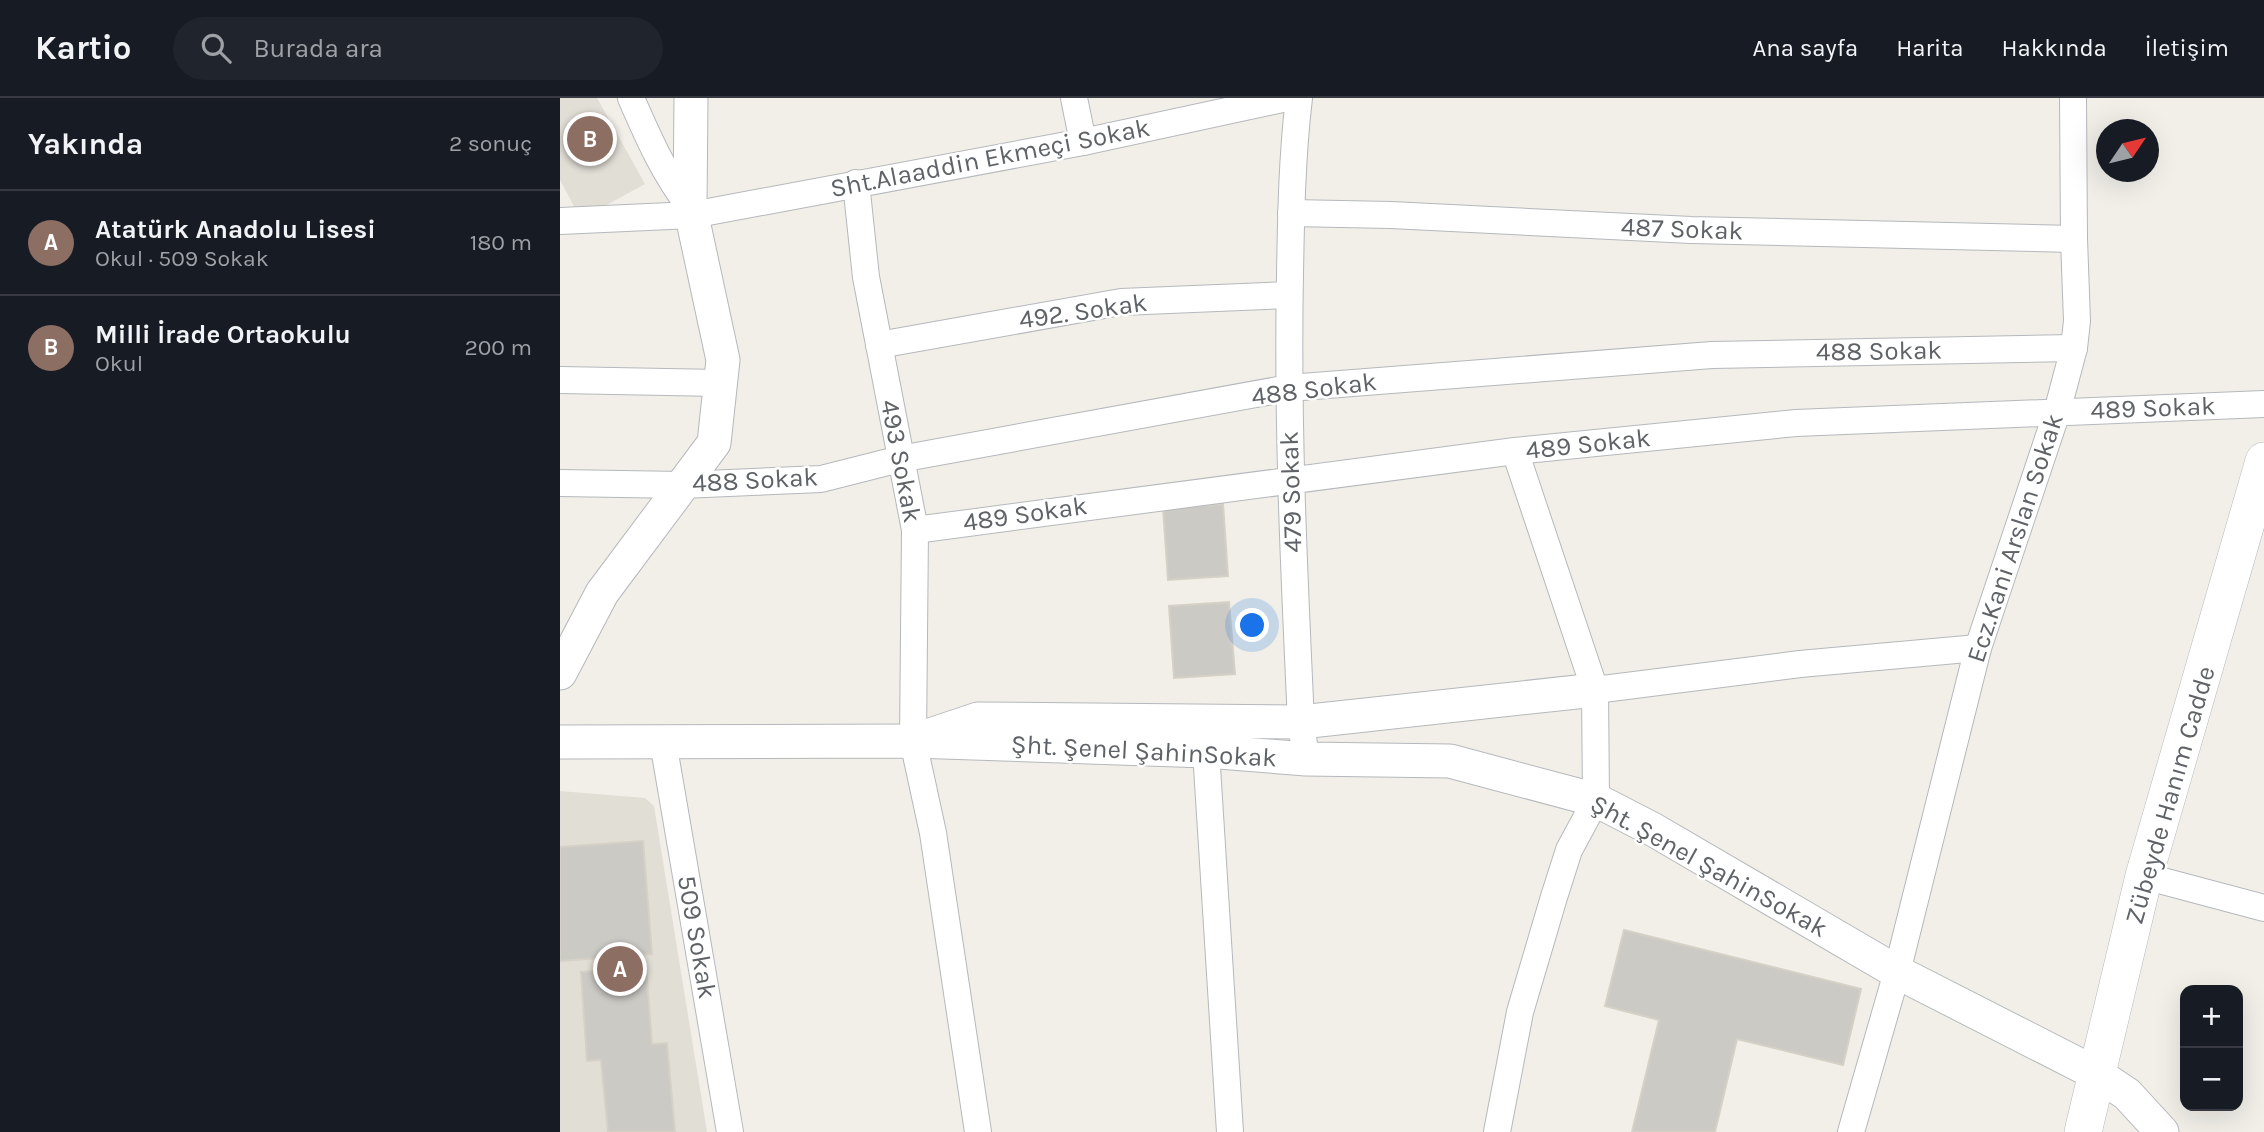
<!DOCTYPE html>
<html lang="tr">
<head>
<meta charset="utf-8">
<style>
  body { margin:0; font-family:Karla,sans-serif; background:#20242c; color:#f1f3f6 }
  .controls { position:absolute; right:21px; bottom:21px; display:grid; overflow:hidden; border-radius:14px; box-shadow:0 7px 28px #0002 }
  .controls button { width:63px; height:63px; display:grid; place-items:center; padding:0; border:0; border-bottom:2px solid #363941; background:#171b24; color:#f1f3f6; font:35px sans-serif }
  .compass { position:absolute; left:1536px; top:21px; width:63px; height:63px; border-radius:50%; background:#171b24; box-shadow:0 7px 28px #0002; rotate:55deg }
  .you { position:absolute; left:693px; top:528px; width:24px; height:24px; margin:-18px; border:5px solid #fff; border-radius:50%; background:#1a73e8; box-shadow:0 0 0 10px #1a73e833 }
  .badge { display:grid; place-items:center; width:46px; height:46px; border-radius:50%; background:#db2777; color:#fff; font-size:23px; font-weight:700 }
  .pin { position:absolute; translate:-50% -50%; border:4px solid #fff; box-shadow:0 2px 7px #0006 }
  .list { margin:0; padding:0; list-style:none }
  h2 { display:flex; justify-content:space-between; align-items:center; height:91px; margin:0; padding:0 28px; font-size:30px }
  h2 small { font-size:23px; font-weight:400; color:#9ea1a6 }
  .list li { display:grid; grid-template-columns:46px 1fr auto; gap:21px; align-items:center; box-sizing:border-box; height:105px; padding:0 28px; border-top:2px solid #363941 }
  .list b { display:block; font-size:26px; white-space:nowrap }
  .list p { margin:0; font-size:23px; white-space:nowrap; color:#9ea1a6 }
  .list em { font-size:23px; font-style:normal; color:#9ea1a6 }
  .icon { flex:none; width:38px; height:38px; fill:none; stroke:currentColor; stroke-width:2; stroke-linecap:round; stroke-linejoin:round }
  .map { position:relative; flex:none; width:1704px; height:1034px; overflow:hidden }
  header { display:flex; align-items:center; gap:42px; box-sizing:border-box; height:98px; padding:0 35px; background:#171b24; border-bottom:2px solid #363941 }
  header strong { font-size:33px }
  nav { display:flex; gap:38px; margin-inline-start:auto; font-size:24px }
  .search { width:490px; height:63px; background:#20242c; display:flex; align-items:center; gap:18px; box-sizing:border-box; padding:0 24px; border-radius:38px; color:#9ea1a6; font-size:26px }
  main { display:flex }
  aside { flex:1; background:#171b24 }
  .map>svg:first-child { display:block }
  .education { fill:#e1ded6 }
  .building { fill:#cccac5; stroke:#d6d1c6; stroke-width:2 }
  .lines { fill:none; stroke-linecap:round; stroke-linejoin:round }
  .minor-casing { stroke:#b5b8bc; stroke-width:28 }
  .tertiary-casing { stroke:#b5b8bc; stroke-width:35 }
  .secondary-casing { stroke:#b6babf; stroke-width:38 }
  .minor { stroke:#fff; stroke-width:26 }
  .tertiary { stroke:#fff; stroke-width:33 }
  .secondary { stroke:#fff; stroke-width:37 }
  .labels { text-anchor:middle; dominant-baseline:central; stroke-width:5; stroke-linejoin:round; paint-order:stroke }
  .street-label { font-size:26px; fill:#5f6368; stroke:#fff }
</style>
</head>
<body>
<header>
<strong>Kartio</strong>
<div class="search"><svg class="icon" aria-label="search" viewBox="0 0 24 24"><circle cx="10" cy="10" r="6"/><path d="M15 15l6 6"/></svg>Burada ara</div>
<nav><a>Ana sayfa</a><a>Harita</a><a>Hakkında</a><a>İletişim</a></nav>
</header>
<main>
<aside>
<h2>Yakında<small>2 sonuç</small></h2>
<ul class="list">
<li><span class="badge" style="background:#8d6e63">A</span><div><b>Atatürk Anadolu Lisesi</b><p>Okul · 509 Sokak</p></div><em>180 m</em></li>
<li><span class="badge" style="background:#8d6e63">B</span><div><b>Milli İrade Ortaokulu</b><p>Okul</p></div><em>200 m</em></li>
</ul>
</aside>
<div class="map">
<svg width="1704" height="1034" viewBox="0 0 1704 1034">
  <rect width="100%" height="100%" fill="#f1efe8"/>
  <!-- education -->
  <g class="education">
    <path d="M 0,0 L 37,0 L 85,86 L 21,121 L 0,82 Z"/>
    <path d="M 0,693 L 85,700 L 94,708 L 147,1034 L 0,1034 Z"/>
  </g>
  <!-- building -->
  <g class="building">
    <path d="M 663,406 L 668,478 L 608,482 L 603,410 Z"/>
    <path d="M 669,504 L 675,576 L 614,580 L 609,508 Z"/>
    <path d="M 83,743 L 92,856 L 0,863 L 0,749 Z"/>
    <path d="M 1064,832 L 1301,891 L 1283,967 L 1177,941 L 1155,1034 L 1072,1034 L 1099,922 L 1045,908 Z"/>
    <path d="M 86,869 L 92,946 L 107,945 L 115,1034 L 48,1034 L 41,962 L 27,963 L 21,874 Z"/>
  </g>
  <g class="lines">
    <defs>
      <g id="minor">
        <path d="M 71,0 C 88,39 104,76 130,109"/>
        <path d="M 514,0 L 523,44"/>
        <path d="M 739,0 C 732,59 731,117 730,176 C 727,325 734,474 741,624 L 746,661"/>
        <path d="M 296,85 L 306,179 L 355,432 L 353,643 L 373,735 L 418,1034"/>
        <path d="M 731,115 L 831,117 L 1131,132 L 1514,141"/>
        <path d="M 0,123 L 132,117 L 523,44 L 727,0"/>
        <path d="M 319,247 L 561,204 L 729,197"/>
        <path d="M 0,282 L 160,285"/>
        <path d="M 0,385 L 122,387 L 261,381 L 340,361 L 729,290 L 1152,257 L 1514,250"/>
        <path d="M 355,432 L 955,353 L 1236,325 L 1704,306"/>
        <path d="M 1035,592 L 1240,566 L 1418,550"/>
        <path d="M 103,644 L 170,1034"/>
        <path d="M 646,653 L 670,1034"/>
        <path d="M 1584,778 L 1704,810"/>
        <path d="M 937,1034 L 960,914 L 994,799 L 1009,752 L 1036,702 L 1035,592 L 955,353"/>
        <path d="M 1291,1034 L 1337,874 L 1418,550 L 1497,314 L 1514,250 L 1517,223 L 1514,141 L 1513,0"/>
      </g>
      <g id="tertiary">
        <path d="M 0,575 L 42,495 L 154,345 L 163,262 L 130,109 L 131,0"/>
        <path d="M 373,636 L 418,621 L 741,624 L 1035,592"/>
        <path d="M 0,644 L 353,643 L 646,653 L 746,661 L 890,663 L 1036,702 L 1094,732 L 1337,874 L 1537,976 L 1567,996 L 1602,1034"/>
      </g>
      <path id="secondary" d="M 1523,1034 L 1584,778 L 1704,363"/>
    </defs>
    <!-- minor casing -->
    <use href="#minor" class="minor-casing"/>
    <!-- tertiary casing -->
    <use href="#tertiary" class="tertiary-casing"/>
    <!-- secondary casing -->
    <use href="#secondary" class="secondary-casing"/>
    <!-- minor -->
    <use href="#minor" class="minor"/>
    <!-- tertiary -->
    <use href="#tertiary" class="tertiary"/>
    <!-- secondary -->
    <use href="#secondary" class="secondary"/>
  </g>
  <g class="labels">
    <!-- street labels -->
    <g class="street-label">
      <text transform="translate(430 60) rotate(-11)">Sht.Alaaddin Ekmeçi Sokak</text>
      <text transform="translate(1122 131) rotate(2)">487 Sokak</text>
      <text transform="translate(523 213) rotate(-8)">492. Sokak</text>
      <text transform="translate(1319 253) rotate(-1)">488 Sokak</text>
      <text transform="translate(754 291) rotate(-7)">488 Sokak</text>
      <text transform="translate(1593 310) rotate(-2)">489 Sokak</text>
      <text transform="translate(1028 346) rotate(-6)">489 Sokak</text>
      <text transform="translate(341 363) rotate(79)">493 Sokak</text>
      <text transform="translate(195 382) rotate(-3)">488 Sokak</text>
      <text transform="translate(731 394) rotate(-92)">479 Sokak</text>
      <text transform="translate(465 416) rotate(-8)">489 Sokak</text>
      <text transform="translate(1455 440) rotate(-72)">Ecz.Kani Arslan Sokak</text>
      <text transform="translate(584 653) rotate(3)">Şht. Şenel ŞahinSokak</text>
      <text transform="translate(1610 697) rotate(-74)">Zübeyde Hanım Cadde</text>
      <text transform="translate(1149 768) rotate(29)">Şht. Şenel ŞahinSokak</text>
      <text transform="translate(137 839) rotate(80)">509 Sokak</text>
    </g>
  </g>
</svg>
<div class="controls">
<button>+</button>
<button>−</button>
</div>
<svg class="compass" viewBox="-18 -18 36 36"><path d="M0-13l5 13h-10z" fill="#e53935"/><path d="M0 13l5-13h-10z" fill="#9ea1a6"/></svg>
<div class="you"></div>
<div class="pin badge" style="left:60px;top:871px;background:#8d6e63">A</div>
<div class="pin badge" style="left:30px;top:41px;background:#8d6e63">B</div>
</div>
</main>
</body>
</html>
